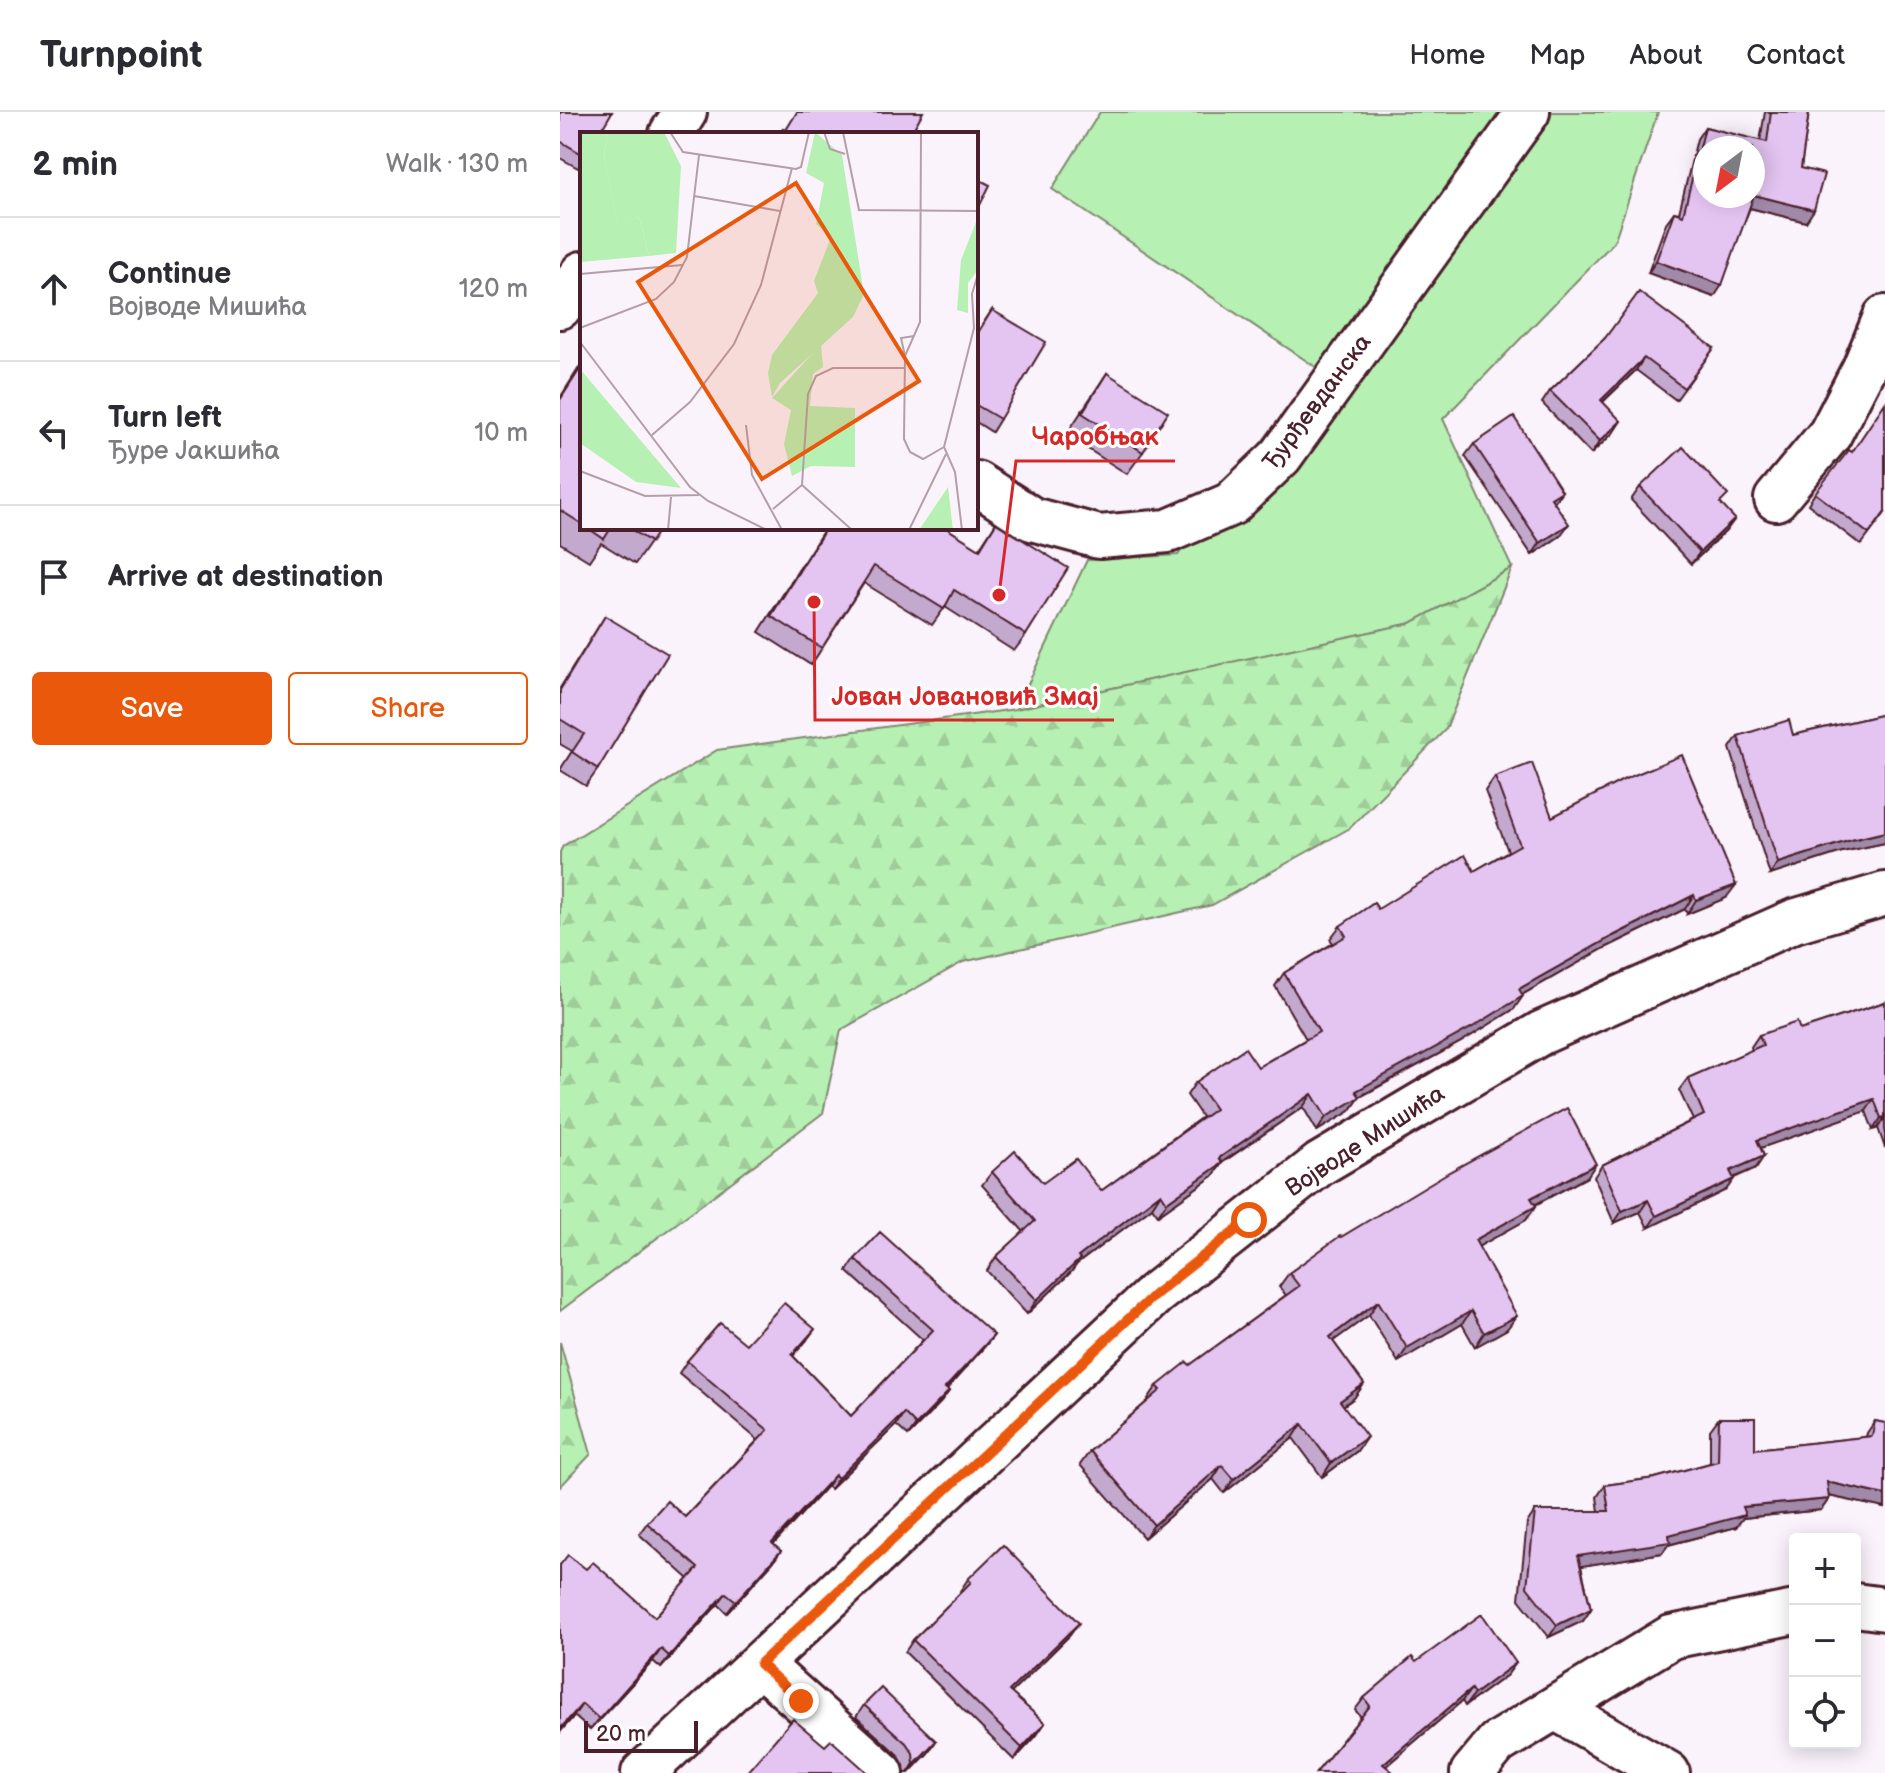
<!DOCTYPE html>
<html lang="en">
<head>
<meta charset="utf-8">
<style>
  body { margin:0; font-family:"Balsamiq Sans",sans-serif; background:#f2f2f3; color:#2b2b33 }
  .controls { position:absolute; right:24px; bottom:24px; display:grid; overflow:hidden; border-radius:8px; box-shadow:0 4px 20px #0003 }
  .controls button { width:72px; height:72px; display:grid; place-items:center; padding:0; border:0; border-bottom:2px solid #e1e1e2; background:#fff; color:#2b2b33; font:40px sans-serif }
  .compass { position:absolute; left:1133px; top:24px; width:72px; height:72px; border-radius:50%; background:#fff; box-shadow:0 4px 20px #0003; rotate:212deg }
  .scale { position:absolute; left:24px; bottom:20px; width:114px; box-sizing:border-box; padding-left:8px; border:4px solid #4a1f2b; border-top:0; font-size:22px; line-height:28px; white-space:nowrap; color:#4a1f2b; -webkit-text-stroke:6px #fff; paint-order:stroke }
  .stop { position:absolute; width:24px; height:24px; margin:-18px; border:6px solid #ea580c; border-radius:50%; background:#fff }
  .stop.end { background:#ea580c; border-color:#fff; box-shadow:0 2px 8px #0008 }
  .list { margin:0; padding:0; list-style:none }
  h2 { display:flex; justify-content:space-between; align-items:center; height:104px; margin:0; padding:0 32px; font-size:34px }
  h2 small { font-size:26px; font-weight:400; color:#7c7c81 }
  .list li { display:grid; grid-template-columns:52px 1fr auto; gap:24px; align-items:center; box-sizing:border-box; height:144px; padding:0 32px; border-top:2px solid #e1e1e2 }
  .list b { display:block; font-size:30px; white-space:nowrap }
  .list p { margin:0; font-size:26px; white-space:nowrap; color:#7c7c81 }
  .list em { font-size:26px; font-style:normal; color:#7c7c81 }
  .actions { display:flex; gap:16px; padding:24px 32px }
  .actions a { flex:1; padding:18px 0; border:2px solid #ea580c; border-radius:8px; text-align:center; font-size:28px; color:#ea580c }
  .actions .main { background:#ea580c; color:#fff }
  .icon { flex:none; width:44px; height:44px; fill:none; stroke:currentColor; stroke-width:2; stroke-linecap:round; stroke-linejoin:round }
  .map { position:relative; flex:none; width:1325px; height:1661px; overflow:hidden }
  header { display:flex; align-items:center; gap:48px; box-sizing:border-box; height:112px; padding:0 40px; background:#fff; border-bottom:2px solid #e1e1e2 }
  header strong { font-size:38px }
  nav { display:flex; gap:44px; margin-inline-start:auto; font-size:28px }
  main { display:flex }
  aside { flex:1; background:#fff }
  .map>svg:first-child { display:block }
  .grass { fill:#b7f0b3; stroke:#80886f; stroke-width:2 }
  .forest { fill:url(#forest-firs); stroke:#80886f; stroke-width:2 }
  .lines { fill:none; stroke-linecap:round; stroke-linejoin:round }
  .minor-casing { stroke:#4a1f2b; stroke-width:48 }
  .minor { stroke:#fff; stroke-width:42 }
  .wall { fill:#c4a9cf; stroke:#4a1f2b; stroke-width:2 }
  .shaded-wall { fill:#a089a9; stroke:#4a1f2b; stroke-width:2 }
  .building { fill:#e4c4f1; stroke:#4a1f2b; stroke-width:2; fill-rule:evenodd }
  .route { stroke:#ea580c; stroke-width:10 }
  .labels { text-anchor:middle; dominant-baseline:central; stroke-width:6; stroke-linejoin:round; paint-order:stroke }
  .street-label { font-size:24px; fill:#4a1f2b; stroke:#fff }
  .inset-road { fill:none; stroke:#b49ea8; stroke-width:2 }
  .view { fill:#e8590c; fill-opacity:0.15; stroke:#e8590c; stroke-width:4 }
  .inset-edge { fill:none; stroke:#4a1f2b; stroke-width:4 }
  .leader { fill:none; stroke:#d62828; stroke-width:3 }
  .callout-dot { fill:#d62828; stroke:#fff; stroke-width:3 }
  .callout-label { font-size:26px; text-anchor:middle; font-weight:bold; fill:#d62828; stroke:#fff; stroke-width:6; stroke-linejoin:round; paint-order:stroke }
</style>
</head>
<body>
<header>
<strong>Turnpoint</strong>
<nav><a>Home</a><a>Map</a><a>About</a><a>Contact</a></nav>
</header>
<main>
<aside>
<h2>2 min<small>Walk · 130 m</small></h2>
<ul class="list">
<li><svg class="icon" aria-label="ahead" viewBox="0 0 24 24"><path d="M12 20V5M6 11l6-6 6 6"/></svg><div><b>Continue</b><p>Војводе Мишића</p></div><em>120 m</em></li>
<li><svg class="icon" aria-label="left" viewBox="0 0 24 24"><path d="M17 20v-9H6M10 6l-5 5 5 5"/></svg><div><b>Turn left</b><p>Ђуре Јакшића</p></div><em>10 m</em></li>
<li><svg class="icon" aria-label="arrive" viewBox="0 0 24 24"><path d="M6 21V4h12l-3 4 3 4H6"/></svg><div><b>Arrive at destination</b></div></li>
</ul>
<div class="actions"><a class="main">Save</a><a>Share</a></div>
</aside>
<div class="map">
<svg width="1325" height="1661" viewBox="0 0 1325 1661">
  <defs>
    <pattern id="forest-firs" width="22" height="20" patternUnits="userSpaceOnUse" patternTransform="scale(2)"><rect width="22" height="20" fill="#b7f0b3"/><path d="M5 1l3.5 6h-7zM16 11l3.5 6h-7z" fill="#9fcd9a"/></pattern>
  </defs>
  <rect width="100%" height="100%" fill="#faf3fc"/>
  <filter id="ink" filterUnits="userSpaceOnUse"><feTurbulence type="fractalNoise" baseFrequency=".0125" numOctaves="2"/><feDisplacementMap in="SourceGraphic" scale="16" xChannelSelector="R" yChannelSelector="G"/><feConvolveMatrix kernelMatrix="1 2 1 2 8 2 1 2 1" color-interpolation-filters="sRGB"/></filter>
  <g filter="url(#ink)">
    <!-- grass -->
    <path class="grass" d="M 540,0 L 1098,0 L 1054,130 L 883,307 L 952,456 L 852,511 L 456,597 L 527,448 L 618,443 L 757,256 L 492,77 Z"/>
    <!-- forest -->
    <g class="forest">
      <path d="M 952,456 L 886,617 L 790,716 L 652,793 L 403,850 L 281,918 L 263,1001 L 0,1199 L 0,740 L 3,734 L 157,638 L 456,597 L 851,511 Z"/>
      <path d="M 0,1230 L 31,1342 L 0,1375 Z"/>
    </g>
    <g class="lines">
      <defs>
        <g id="minor">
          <path d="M 111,22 L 125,0"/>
          <path d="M 0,195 L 22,161"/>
          <path d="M 416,371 L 472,407 L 539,425 L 608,419 L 671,392 L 721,344 L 968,0"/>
          <path d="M 1216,387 L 1270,322 L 1304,256 L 1325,205"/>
          <path d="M 1295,1493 L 1325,1497"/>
          <path d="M 200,1552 L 322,1661"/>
          <path d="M 995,1596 L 1108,1661"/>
          <path d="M 83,1661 L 595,1182 L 760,1052 L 981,921 L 1234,809 L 1325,782"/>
          <path d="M 912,1661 L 937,1631 L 1111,1525 L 1235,1500"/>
        </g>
      </defs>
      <!-- minor casing -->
      <use href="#minor" class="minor-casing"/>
      <!-- minor -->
      <use href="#minor" class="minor"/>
    </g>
    <!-- wall -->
    <g class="wall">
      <path d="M 0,0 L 22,22 L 22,50 L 18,56 L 0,46 Z"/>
      <path d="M 1205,0 L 1249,0 L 1241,56 L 1246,110 L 1190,96 L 1154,185 L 1088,161 L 1106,111 L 1114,100 L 1119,101 L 1137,27 L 1145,15 L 1200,29 Z"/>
      <path d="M 432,198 L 440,307 L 432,320 L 416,310 L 416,222 Z"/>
      <path d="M 1045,226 L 1154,236 L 1116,288 L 1076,258 L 1043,290 L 1053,321 L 1031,342 L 982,291 L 990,279 Z"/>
      <path d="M 22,251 L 22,416 L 100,416 L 75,452 L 41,431 L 29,449 L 0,431 L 0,286 Z"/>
      <path d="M 547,261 L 583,340 L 567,362 L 506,323 Z"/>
      <path d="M 914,332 L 1002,379 L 994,390 L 1000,424 L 972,443 L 905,344 Z"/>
      <path d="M 1080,375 L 1162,393 L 1166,419 L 1131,452 L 1071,388 Z"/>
      <path d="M 1255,381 L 1325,401 L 1301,433 L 1248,392 Z"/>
      <path d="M 436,411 L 466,523 L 454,539 L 385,495 L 372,513 L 304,471 L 251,553 L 199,520 L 265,416 L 386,416 L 419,437 Z"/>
      <path d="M 45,504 L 38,657 L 26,674 L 0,658 L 12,639 L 0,632 L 0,576 Z"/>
      <path d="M 1325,602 L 1325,731 L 1282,740 L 1210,763 L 1170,636 L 1178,624 L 1233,623 Z"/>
      <path d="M 935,665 L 992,705 L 1166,786 L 1127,802 L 1125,797 L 1043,837 L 962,883 L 954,897 L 901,930 L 800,985 L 790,999 L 757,1019 L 743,995 L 662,1051 L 653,1064 L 598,1103 L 592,1095 L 517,1152 L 511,1160 L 467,1202 L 427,1159 L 436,1145 L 464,1120 L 422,1073 L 432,1060 L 483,1071 L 541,1079 L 642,1005 L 627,983 L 636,970 L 698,955 L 746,927 L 715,874 L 724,861 L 773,831 L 770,827 L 780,814 L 914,759 L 948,739 L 925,679 Z"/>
      <path d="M 1325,890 L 1325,1036 L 1318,1016 L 1313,1018 L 1306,999 L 1200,1036 L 1204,1044 L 1196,1056 L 1174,1066 L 1166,1078 L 1088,1116 L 1080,1100 L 1054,1111 L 1034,1065 L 1042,1053 L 1133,1008 L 1119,978 L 1128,966 L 1192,938 L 1191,935 L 1199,923 L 1240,918 Z"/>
      <path d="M 1027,1065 L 975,1093 L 976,1094 L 966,1108 L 918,1135 L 947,1217 L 915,1235 L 902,1212 L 838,1250 L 809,1203 L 773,1229 L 804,1272 L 794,1286 L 783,1294 L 797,1339 L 762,1365 L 733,1326 L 664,1381 L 653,1367 L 584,1426 L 520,1353 L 530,1339 L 589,1288 L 588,1287 L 597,1274 L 630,1253 L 726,1183 L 719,1175 L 729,1161 L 781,1125 Z"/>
      <path d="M 295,1147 L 434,1223 L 425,1234 L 387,1277 L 389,1279 L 381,1290 L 348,1324 L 336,1313 L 270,1377 L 267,1374 L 213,1433 L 221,1439 L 212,1451 L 167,1501 L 158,1492 L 101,1556 L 93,1549 L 30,1618 L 14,1604 L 0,1620 L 0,1453 L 26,1457 L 95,1505 L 129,1467 L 79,1422 L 87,1411 L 125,1405 L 198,1328 L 119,1261 L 127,1249 L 186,1232 L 246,1229 L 233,1244 L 291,1304 L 363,1228 L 287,1159 Z"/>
      <path d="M 1159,1306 L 1195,1337 L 1306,1325 L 1307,1321 L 1315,1309 L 1325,1311 L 1325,1396 L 1269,1384 L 1269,1387 L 1261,1398 L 1183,1406 L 1176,1415 L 1108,1433 L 1102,1441 L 1021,1454 L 1031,1497 L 1023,1509 L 989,1525 L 959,1487 L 967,1411 L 975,1399 L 1039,1399 L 1037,1385 L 1045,1373 L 1095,1366 L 1150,1351 L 1150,1318 Z"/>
      <path d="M 408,1467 L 510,1523 L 451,1581 L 485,1611 L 476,1624 L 454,1648 L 345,1540 L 353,1528 L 401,1480 L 400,1479 Z"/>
      <path d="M 856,1550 L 956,1551 L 947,1563 L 905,1594 L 902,1589 L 826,1654 L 756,1661 L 801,1605 L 795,1598 L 804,1586 Z"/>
      <path d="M 304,1593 L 376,1629 L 368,1641 L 349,1661 L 345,1661 L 344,1653 L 338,1643 L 296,1605 Z"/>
    </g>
    <!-- shaded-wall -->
    <g class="shaded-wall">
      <path d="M 1194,83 L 1254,98 L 1246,110 L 1186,95 Z"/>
      <path d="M 1096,149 L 1162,173 L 1154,185 L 1088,161 Z"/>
      <path d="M 1084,246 L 1076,258 L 1032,300 L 1041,288 Z"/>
      <path d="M 1061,309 L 1053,321 L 1031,342 L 1040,329 Z"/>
      <path d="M 1002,379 L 993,391 L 991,386 Z"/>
      <path d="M 1175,407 L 1166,419 L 1131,452 L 1140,440 Z"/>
      <path d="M 1009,412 L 1000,424 L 972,443 L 980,431 Z"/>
      <path d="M 1325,720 L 1325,731 L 1282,740 L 1210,763 L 1218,751 L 1291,728 Z"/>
      <path d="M 1176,773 L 1166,786 L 1127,802 L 1136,788 Z"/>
      <path d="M 1134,783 L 1125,797 L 1043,837 L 949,890 L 959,877 L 1053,824 Z"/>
      <path d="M 963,884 L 954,897 L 901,930 L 786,992 L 796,979 Z"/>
      <path d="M 752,982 L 743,995 L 649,1059 L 659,1046 Z"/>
      <path d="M 800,985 L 790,999 L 757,1019 L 766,1005 Z"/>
      <path d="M 1314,987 L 1306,999 L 1189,1040 L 1197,1028 Z"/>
      <path d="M 1325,1005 L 1318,1016 L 1313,1018 L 1321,1006 Z"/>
      <path d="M 1204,1044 L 1196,1056 L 1162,1071 L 1170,1059 Z"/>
      <path d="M 662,1051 L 653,1064 L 598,1103 L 607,1090 Z"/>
      <path d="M 1036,1052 L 1027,1065 L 961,1100 L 971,1086 Z"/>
      <path d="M 1174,1067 L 1166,1078 L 1088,1116 L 1096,1104 Z"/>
      <path d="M 601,1081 L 592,1095 L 517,1152 L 511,1160 L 467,1202 L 477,1188 L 518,1145 Z"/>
      <path d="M 1088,1088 L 1080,1100 L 1054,1111 L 1062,1099 Z"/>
      <path d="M 976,1094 L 966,1108 L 905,1142 L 915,1128 Z"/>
      <path d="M 818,1189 L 809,1203 L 761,1238 L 770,1225 Z"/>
      <path d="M 911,1199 L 902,1212 L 838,1250 L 847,1236 Z"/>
      <path d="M 957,1204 L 947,1217 L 915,1235 L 924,1221 Z"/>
      <path d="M 255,1217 L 246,1229 L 223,1254 L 232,1243 Z"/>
      <path d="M 434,1223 L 425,1234 L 377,1287 L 385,1276 Z"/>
      <path d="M 804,1272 L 794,1286 L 770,1303 L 780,1289 Z"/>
      <path d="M 389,1279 L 381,1290 L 348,1324 L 356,1313 Z"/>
      <path d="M 344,1301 L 336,1313 L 270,1377 L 278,1366 Z"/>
      <path d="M 742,1312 L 733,1326 L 664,1381 L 674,1367 Z"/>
      <path d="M 807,1325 L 797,1339 L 762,1365 L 771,1351 Z"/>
      <path d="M 662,1353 L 653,1367 L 584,1426 L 594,1413 Z"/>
      <path d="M 275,1363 L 267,1374 L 204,1443 L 212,1431 Z"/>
      <path d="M 1267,1370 L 1325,1383 L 1325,1396 L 1259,1382 Z"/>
      <path d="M 1269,1387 L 1261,1398 L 1183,1406 L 1176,1415 L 1108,1433 L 1102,1441 L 1010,1456 L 1018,1444 L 1109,1423 L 1182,1395 Z"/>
      <path d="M 221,1439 L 212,1451 L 167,1501 L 176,1489 Z"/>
      <path d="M 166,1481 L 158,1492 L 101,1556 L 109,1544 Z"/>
      <path d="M 1031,1497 L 1023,1509 L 989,1525 L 997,1513 Z"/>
      <path d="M 519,1511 L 510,1523 L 441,1591 L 449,1579 Z"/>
      <path d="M 101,1537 L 93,1549 L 30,1618 L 39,1607 Z"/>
      <path d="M 956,1551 L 947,1563 L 905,1594 L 914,1582 Z"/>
      <path d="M 911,1577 L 902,1589 L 818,1661 L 823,1652 Z"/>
      <path d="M 22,1592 L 14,1604 L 0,1620 L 0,1617 Z"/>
      <path d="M 485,1611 L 476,1624 L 454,1648 L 462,1636 Z"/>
      <path d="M 376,1629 L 368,1641 L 348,1661 L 354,1652 Z"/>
    </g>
    <!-- building -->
    <g class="building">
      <path d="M 0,0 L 52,0 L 39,22 L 22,22 L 22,42 L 0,29 Z"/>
      <path d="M 237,0 L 363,0 L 354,16 L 364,22 L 219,22 L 223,16 L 226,18 Z"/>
      <path d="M 1211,0 L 1249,0 L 1241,56 L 1264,62 L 1254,98 L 1194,83 L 1162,173 L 1096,149 L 1114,100 L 1123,103 L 1145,15 L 1207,30 ZM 1145,36 L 1193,36 L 1193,84 L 1145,84 Z"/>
      <path d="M 416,66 L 430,73 L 416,101 Z"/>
      <path d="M 1079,180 L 1154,236 L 1124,276 L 1084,246 L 1041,288 L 1061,309 L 1040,329 L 990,279 L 1045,226 Z"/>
      <path d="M 432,198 L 486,230 L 440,307 L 416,293 L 416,224 Z"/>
      <path d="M 22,254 L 22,412 L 0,398 L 0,288 Z"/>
      <path d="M 547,261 L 608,300 L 583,340 L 522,301 Z"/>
      <path d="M 1325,291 L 1325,400 L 1309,422 L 1255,381 L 1289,338 L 1292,340 Z"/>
      <path d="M 954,305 L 1002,379 L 991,386 L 1009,412 L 980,431 L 914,332 Z"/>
      <path d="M 1123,335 L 1168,383 L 1160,391 L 1175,407 L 1140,440 L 1080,375 Z"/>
      <path d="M 436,411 L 508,456 L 466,523 L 394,478 L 384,497 L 314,454 L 262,536 L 211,504 L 266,416 L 386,416 L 420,437 Z"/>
      <path d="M 28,416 L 51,416 L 44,427 Z"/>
      <path d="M 69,416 L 100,416 L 91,430 Z"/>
      <path d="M 45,504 L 108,542 L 38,657 L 12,640 L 24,622 L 0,607 L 0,578 Z"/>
      <path d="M 1325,602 L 1325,720 L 1291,728 L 1218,751 L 1178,624 L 1229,608 L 1233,623 Z"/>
      <path d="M 1122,643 L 1176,773 L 1136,788 L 1134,783 L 1053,824 L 959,877 L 963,884 L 911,916 L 796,979 L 800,985 L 766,1005 L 752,982 L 659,1046 L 662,1051 L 607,1090 L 601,1081 L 518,1145 L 520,1147 L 477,1188 L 436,1145 L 475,1109 L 432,1060 L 455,1039 L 483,1071 L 516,1047 L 541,1079 L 655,997 L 636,970 L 685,936 L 698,955 L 759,920 L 724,861 L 786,824 L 780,814 L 814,791 L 818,797 L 905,743 L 914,759 L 960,733 L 935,665 L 972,651 L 992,705 L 1065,667 Z"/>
      <path d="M 1325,890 L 1325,1005 L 1321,1006 L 1314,987 L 1197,1028 L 1204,1044 L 1170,1059 L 1174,1067 L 1096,1104 L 1088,1088 L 1062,1099 L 1042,1053 L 1144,1003 L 1128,966 L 1203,933 L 1199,923 L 1237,910 L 1240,918 Z"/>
      <path d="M 1007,996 L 1036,1052 L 971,1086 L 976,1094 L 915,1128 L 957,1204 L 924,1221 L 911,1199 L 847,1236 L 818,1189 L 770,1225 L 804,1272 L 780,1289 L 807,1325 L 771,1351 L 742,1312 L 674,1367 L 662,1353 L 594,1413 L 530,1339 L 601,1278 L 597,1274 L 627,1250 L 630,1253 L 739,1174 L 729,1161 L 780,1124 L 781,1125 L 889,1060 Z"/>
      <path d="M 320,1120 L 434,1223 L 385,1276 L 389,1279 L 356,1313 L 344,1301 L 278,1366 L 275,1363 L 212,1431 L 221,1439 L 176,1489 L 166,1481 L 109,1544 L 101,1537 L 39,1607 L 22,1592 L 0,1617 L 0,1453 L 8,1443 L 26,1457 L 33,1450 L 95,1505 L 138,1456 L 87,1411 L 107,1389 L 125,1405 L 208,1318 L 127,1249 L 160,1211 L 186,1232 L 224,1191 L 255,1217 L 232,1243 L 291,1304 L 373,1218 L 295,1147 Z"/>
      <path d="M 1159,1306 L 1195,1306 L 1195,1337 L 1312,1324 L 1315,1309 L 1325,1311 L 1325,1383 L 1267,1370 L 1269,1387 L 1182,1395 L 1185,1403 L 1109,1423 L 1110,1430 L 1018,1444 L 1031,1497 L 997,1513 L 967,1475 L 975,1399 L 1049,1399 L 1045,1373 L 1095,1366 L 1158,1349 Z"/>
      <path d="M 443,1433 L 519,1511 L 449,1579 L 485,1611 L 462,1636 L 353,1528 L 411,1470 L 408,1467 Z"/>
      <path d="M 922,1502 L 956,1551 L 914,1582 L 911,1577 L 823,1652 L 833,1660 L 832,1661 L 756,1661 L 810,1594 L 804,1586 L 852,1545 L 856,1550 Z"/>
      <path d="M 321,1576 L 376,1629 L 354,1652 L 353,1641 L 346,1631 L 304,1593 Z"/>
      <path d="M 233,1607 L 265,1634 L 271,1628 L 308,1661 L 186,1661 Z"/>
    </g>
  </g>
  <g class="lines" filter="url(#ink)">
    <!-- route -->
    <path class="route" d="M 241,1589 L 200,1552 L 595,1182 L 689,1108"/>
  </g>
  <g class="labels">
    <!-- street labels -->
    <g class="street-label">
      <text transform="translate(757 290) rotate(-53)">Ђурђевданска</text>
      <text transform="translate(805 1029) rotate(-33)">Војводе Мишића</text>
    </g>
  </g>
  <!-- overview -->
  <g transform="translate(20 20)">
    <rect width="398" height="398" fill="#faf3fc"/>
    <path d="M 241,212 L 243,235 L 233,242 L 230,274 L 275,276 L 275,335 L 231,334 L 212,344 L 204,312 L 211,278 L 192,266 ZM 368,355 L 373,398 L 339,398 Z" fill="#b7f0b3"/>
    <path d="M 28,0 L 84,0 L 101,34 L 96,121 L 69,124 L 59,85 L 37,90 L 24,23 ZM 235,0 L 262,23 L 284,162 L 273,185 L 200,251 L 192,265 L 188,241 L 192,223 L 238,161 L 234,149 L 251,105 L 236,92 L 244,51 L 226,41 ZM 398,85 L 398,138 L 388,151 L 388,181 L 377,178 L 381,128 Z" fill="#b7f0b3"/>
    <path d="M 0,0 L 28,0 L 24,23 L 37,89 L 59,85 L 69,124 L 0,130 ZM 0,237 L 101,356 L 56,350 L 0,311 Z" fill="#b7f0b3"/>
    <path class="inset-road" d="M 90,0 L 103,20 L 216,37 L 221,35 L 229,0M 244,0 L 250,17 L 265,22M 263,0 L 279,78 L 398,79M 341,0 L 340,190 L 325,224 L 324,307 L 330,320 L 343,327 L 364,315M 114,64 L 200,79M 0,142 L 102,133M 0,196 L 76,167 L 94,150 L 107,125 L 119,23M 0,210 L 110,355 L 128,369 L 187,398M 325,224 L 321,206 L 334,204M 166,293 L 172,343 L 202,398M 72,303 L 110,270 L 154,212 L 181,153 L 212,36M 0,339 L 65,364 L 119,363M 222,353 L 228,262 L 236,244 L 253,236 L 325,236M 222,353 L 272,398M 193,377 L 222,353M 88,398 L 91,365M 329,398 L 366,322M 382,398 L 375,340 L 364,315 L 394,196 L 392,162 L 398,142"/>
    <path class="view" d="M 216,51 L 339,249 L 182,347 L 58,150 Z"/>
    <rect width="398" height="398" class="inset-edge"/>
  </g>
  <!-- callouts -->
  <path class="leader" d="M439 483L456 349H615M254 490L255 608H554"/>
  <g class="callout-dot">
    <circle cx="439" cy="483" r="8"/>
    <circle cx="254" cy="490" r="8"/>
  </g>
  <g class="callout-label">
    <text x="535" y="333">Чаробњак</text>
    <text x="405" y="593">Јован Јовановић Змај</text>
  </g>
</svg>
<div class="controls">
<button>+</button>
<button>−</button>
<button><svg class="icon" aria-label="locate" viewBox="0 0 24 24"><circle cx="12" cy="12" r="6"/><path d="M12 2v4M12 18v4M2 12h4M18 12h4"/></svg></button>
</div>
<svg class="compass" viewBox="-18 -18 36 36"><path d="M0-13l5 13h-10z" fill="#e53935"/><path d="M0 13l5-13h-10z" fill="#7c7c81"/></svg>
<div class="scale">20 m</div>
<div class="stop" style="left:689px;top:1108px"></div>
<div class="stop end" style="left:241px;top:1589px"></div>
</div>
</main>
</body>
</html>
